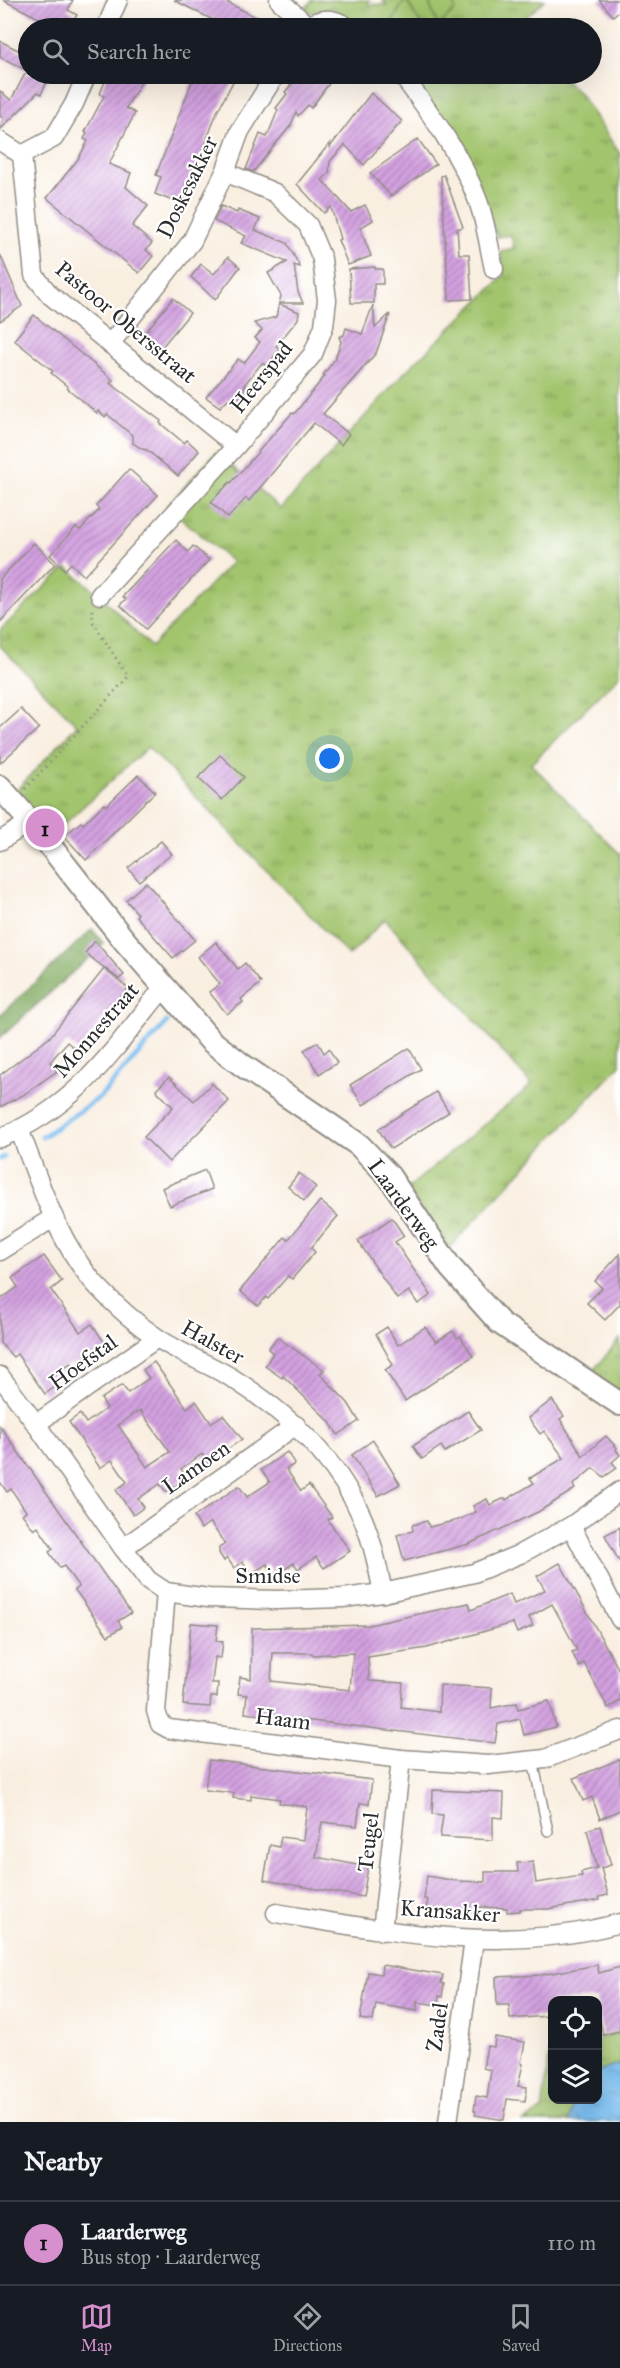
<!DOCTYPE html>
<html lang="en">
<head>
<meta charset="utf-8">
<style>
  body { margin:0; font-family:"IM FELL Great Primer",serif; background:#242831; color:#f1f3f6 }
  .controls { position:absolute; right:18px; bottom:18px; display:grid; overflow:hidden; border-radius:12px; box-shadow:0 6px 24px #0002 }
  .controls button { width:54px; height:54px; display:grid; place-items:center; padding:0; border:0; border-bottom:2px solid #363941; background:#171b24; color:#f1f3f6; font:30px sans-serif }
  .you { position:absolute; left:330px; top:759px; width:21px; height:21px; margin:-15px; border:4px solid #fff; border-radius:50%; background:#1a73e8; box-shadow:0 0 0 9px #1a73e833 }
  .badge { display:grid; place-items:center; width:39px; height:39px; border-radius:50%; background:#d690ce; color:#111; font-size:20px; font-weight:700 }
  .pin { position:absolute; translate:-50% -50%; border:3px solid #fff; box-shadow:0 2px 6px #0006 }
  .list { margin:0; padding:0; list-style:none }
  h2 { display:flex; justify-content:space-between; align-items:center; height:78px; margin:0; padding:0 24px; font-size:26px }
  h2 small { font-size:20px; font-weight:400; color:#9ea1a6 }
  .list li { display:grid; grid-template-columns:39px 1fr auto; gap:18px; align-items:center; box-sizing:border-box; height:84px; padding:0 24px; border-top:2px solid #363941 }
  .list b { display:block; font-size:22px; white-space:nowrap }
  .list p { margin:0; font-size:20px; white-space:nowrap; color:#9ea1a6 }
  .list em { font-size:20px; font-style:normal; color:#9ea1a6 }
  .icon { flex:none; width:33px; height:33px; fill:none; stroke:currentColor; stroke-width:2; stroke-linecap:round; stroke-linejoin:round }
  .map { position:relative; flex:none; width:620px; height:2122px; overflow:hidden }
  .search { position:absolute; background:#171b24; box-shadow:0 6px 24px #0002; left:18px; right:18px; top:18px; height:66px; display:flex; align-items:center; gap:15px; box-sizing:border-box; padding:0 21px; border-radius:33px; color:#9ea1a6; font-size:22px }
  .sheet { height:162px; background:#171b24 }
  nav { display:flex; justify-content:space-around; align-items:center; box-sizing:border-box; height:84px; border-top:2px solid #363941; background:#171b24; font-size:16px; color:#9ea1a6 }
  nav a { display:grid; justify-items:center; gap:3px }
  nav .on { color:#d690ce }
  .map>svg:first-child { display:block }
  .grass { fill:url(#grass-tufts); stroke:#66784c; stroke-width:1.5 }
  .forest { fill:url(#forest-crowns); stroke:#566a46; stroke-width:1.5 }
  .green { fill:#a2c46d; stroke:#66784c; stroke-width:1.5 }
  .water { fill:url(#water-ripples); stroke:#52748e; stroke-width:1.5 }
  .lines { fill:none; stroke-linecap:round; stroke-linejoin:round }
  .stream { stroke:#79bdf0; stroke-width:5 }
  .building { fill:url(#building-hatch); fill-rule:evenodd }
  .service-casing { stroke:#928d86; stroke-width:12 }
  .minor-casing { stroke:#928d86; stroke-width:21 }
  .tertiary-casing { stroke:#928d86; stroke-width:26 }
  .path { stroke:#928d86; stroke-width:3; stroke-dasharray:1.5 4.5; stroke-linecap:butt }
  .service { stroke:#fff; stroke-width:9 }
  .minor { stroke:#fff; stroke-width:18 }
  .tertiary { stroke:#fff; stroke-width:22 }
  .labels { text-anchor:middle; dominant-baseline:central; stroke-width:4.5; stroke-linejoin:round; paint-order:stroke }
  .street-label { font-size:22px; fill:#2b2b2b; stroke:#fff }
</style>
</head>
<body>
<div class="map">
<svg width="620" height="2122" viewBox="0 0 620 2122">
  <defs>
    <pattern id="grass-tufts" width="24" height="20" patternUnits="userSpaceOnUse" patternTransform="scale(1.5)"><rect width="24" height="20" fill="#a2c46d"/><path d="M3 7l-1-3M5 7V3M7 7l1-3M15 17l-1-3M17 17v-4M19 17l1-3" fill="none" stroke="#849f5a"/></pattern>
    <pattern id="forest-crowns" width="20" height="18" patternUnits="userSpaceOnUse" patternTransform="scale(1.5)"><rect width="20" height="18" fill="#81aa60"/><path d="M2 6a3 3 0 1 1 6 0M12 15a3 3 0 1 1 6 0" fill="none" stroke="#6a8b4f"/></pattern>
    <pattern id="water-ripples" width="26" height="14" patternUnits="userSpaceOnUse" patternTransform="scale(1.5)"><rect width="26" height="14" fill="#79bdf0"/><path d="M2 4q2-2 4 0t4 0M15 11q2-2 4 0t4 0" fill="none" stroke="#639ac3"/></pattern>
    <pattern id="building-hatch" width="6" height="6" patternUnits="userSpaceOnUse" patternTransform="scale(1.5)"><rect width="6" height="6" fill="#d3a1e0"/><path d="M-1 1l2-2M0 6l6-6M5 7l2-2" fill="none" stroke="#ab83b6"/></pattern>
  </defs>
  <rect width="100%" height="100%" fill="#fff"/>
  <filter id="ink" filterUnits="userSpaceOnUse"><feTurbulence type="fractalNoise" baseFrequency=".0167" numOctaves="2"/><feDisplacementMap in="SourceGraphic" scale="12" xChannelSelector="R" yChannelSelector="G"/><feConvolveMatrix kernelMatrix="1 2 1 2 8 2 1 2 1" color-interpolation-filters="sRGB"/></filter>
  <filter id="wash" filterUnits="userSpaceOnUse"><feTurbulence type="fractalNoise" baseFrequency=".008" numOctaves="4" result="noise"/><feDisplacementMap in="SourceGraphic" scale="24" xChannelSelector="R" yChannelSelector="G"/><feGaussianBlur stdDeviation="1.35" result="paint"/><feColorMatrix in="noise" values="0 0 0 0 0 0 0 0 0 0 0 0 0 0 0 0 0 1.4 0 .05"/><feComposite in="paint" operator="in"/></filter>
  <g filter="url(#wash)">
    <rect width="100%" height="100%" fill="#f9efe1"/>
    <!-- grass -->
    <g class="grass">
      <path d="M 312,0 L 370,0 L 368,4 L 387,5 L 382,0 L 405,0 L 390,25 L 393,28 L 358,28 L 332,9 L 309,13 L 304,11 Z"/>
      <path d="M 406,0 L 428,0 L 438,26 L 455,10 L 454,0 L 545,0 L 514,28 L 423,28 Z"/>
      <path d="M 409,74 L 559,74 L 580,94 L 620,154 L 620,675 L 531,764 L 620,854 L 620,1065 L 449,1248 L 407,1189 L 528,1088 L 531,1084 L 385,919 L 349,956 L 148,747 L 50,837 L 14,793 L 77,725 L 0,646 L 0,630 L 66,567 L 100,595 L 151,647 L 232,562 L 167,506 L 216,452 L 281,509 L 405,372 L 504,276 L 500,251 L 514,248 L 511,235 L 497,237 L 476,177 Z"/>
      <path d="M 620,1339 L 620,1393 L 591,1373 Z"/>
      <path d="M 620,2033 L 620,2064 L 598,2072 L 598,2038 Z"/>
      <path d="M 552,2049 L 552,2100 L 574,2100 L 569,2122 L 523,2122 L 542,2111 L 550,2050 Z"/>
    </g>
    <!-- forest -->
    <path class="forest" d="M 92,929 L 104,944 L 0,1038 L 0,1015 Z"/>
    <!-- green -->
    <g class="green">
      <path d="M 405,0 L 406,0 L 423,28 L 393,28 L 390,26 Z"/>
      <path d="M 428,0 L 454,0 L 455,10 L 438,26 Z"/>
    </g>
    <!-- water -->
    <path class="water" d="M 620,2064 L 620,2121 L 569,2122 L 574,2100 L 598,2100 L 598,2072 Z"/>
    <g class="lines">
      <!-- stream -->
      <g class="stream">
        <path d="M 42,1137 L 100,1097 L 167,1022"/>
        <path d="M 0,1159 L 4,1157"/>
      </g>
    </g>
    <g id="blocks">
      <!-- building -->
      <g class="building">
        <path d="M 3,0 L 73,0 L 68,10 L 77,15 L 69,28 L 34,28 L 39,18 Z"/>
        <path d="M 174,0 L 223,0 L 277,28 L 218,28 L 221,24 Z"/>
        <path d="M 599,0 L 620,0 L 620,10 L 613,16 Z"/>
        <path d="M 0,41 L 28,55 L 28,71 L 0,57 Z"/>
        <path d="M 25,74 L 51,74 L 41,94 L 38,92 L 0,130 L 3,118 L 0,116 L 0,91 L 11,100 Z"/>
        <path d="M 108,74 L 146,74 L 126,108 L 135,113 L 109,164 L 131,173 L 126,187 L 148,206 L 132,226 L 152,243 L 146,250 L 153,256 L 139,273 L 47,198 L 78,159 L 88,141 L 84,139 L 87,133 L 85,132 L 104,96 L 100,94 Z"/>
        <path d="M 195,74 L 237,74 L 217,112 L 183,205 L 155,194 L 161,177 L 156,175 Z"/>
        <path d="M 300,74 L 336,74 L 311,108 L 308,105 L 298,116 L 296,112 L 291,125 L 253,172 L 246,169 L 260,134 L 267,137 L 278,110 L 276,108 L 287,94 L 285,92 Z"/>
        <path d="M 371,93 L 402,121 L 364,165 L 345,145 L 330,161 L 329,173 L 322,180 L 351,212 L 365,205 L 373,220 L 360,228 L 371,256 L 348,265 L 338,240 L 340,239 L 331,207 L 324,213 L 297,184 L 330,143 L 330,147 Z"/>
        <path d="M 418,139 L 436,164 L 391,196 L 370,173 Z"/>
        <path d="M 444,175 L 463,227 L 457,229 L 459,254 L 469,254 L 472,299 L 449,300 L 441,176 Z"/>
        <path d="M 221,206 L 237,213 L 238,210 L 260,219 L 255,230 L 287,243 L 300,267 L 294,265 L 298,292 L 303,303 L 279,303 L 281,296 L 268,273 L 287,262 L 241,243 L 246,236 L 214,221 Z"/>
        <path d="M 0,254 L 22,306 L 0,321 Z"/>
        <path d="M 228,257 L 240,267 L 215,300 L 191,277 L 201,264 L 214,274 Z"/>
        <path d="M 375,267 L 375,269 L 383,269 L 383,284 L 374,284 L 374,303 L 351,303 L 349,269 Z"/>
        <path d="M 173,298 L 190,313 L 161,348 L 144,334 Z"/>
        <path d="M 279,304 L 299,312 L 298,319 L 276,346 L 280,349 L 267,366 L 262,363 L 244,385 L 246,386 L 242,390 L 245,392 L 235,404 L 228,399 L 220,407 L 206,397 L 238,359 L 244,363 L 260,342 L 255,338 L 262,330 L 254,323 L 276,317 Z"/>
        <path d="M 373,305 L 375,328 L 390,314 L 376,353 L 323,414 L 349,434 L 341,445 L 314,423 L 249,501 L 246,498 L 228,518 L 211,502 L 230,482 L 231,483 L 292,413 L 294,414 L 325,376 L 323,375 L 335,359 L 341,342 L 339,337 L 344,335 L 346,328 L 362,334 Z"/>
        <path d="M 34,315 L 113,380 L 110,383 L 161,421 L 160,423 L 184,443 L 187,440 L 199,451 L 178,476 L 147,450 L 142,449 L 133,443 L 133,436 L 107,414 L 105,417 L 98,411 L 97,413 L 67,388 L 68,387 L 51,373 L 53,371 L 14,340 Z"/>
        <path d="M 129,469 L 158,495 L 84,576 L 71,563 L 65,570 L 50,555 L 76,527 L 80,530 L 99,510 L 96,506 Z"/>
        <path d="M 176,540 L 188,552 L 193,546 L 209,560 L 146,629 L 120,605 L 126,599 L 123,597 L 124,595 Z"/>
        <path d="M 34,543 L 55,564 L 0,622 L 0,579 Z"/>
        <path d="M 21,709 L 39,728 L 0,763 L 0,728 Z"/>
        <path d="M 220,755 L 244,777 L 222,800 L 198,778 Z"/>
        <path d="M 138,775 L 155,792 L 86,860 L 64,836 L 81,822 L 83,824 L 104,804 L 106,806 Z"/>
        <path d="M 161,841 L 172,854 L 139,881 L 128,868 Z"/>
        <path d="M 146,882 L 195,940 L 173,958 L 136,916 L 138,914 L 126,900 Z"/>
        <path d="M 95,941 L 124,975 L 119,979 L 85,953 Z"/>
        <path d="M 216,942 L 238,969 L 245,963 L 261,983 L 241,999 L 243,1002 L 227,1014 L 209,992 L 220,984 L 198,957 Z"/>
        <path d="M 104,969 L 128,988 L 78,1051 L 67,1042 L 50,1062 L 57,1071 L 23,1095 L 0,1107 L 0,1075 L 49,1038 Z"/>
        <path d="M 318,1042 L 324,1053 L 329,1049 L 337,1063 L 319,1074 L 304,1050 Z"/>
        <path d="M 409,1048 L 421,1069 L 363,1105 L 350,1085 Z"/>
        <path d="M 169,1077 L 194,1101 L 212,1083 L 229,1101 L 169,1162 L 144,1137 L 173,1107 L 156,1090 Z"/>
        <path d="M 436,1092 L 449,1112 L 391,1149 L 378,1129 Z"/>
        <path d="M 205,1170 L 212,1189 L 170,1206 L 162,1188 Z"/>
        <path d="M 299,1173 L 316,1187 L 304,1201 L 288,1187 Z"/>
        <path d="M 320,1201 L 338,1216 L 311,1248 L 315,1252 L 292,1279 L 288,1276 L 268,1299 L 266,1297 L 258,1306 L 240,1291 L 285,1237 L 288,1240 Z"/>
        <path d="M 392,1218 L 404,1236 L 395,1242 L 431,1295 L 418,1304 L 409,1291 L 397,1299 L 358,1241 Z"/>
        <path d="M 620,1254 L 620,1304 L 605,1320 L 587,1303 L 602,1288 L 595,1281 Z"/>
        <path d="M 44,1256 L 62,1281 L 51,1290 L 80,1332 L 92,1324 L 109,1349 L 77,1371 L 71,1363 L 60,1370 L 50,1378 L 56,1386 L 45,1394 L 17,1354 L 13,1357 L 0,1343 L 0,1300 L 18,1287 L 12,1278 Z"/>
        <path d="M 387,1327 L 398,1345 L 425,1327 L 436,1342 L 453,1331 L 457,1338 L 460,1336 L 473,1356 L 405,1401 L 385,1370 L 393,1365 L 376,1334 Z"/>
        <path d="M 277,1337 L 324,1370 L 320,1374 L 348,1403 L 359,1421 L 338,1435 L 329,1421 L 283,1376 L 282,1378 L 265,1366 L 273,1353 L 268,1349 Z"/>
        <path d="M 154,1362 L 187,1408 L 196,1401 L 211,1423 L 223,1415 L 242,1439 L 208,1463 L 202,1454 L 181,1469 L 187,1478 L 166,1492 L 160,1484 L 138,1499 L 144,1507 L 133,1515 L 116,1490 L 127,1482 L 112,1460 L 100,1468 L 69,1422 L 80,1414 L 86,1423 L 107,1408 L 101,1399 L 122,1385 L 128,1393 L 149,1378 L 143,1370 ZM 140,1410 L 170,1452 L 147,1467 L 118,1425 Z"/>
        <path d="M 552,1400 L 564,1416 L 560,1419 L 583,1456 L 606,1436 L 617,1448 L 616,1450 L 620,1455 L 612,1462 L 617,1468 L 604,1477 L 593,1468 L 573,1485 L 575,1489 L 538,1512 L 469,1544 L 404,1561 L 397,1535 L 413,1531 L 412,1525 L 427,1521 L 429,1527 L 458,1520 L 476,1512 L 473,1506 L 487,1499 L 490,1505 L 505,1498 L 506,1500 L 534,1483 L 530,1478 L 564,1458 L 544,1431 L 540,1434 L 528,1418 Z"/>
        <path d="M 468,1411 L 481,1430 L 445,1452 L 441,1446 L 422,1459 L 413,1446 Z"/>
        <path d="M 0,1426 L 131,1613 L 118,1621 L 122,1627 L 108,1636 L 75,1590 L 79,1587 L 64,1566 L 60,1568 L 49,1552 L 53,1549 L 38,1527 L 34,1530 L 22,1514 L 26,1511 L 11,1489 L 7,1492 L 0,1482 Z"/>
        <path d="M 373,1440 L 400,1484 L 378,1496 L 352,1455 Z"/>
        <path d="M 287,1452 L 295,1464 L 286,1469 L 301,1491 L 309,1485 L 332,1517 L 328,1520 L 350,1551 L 324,1568 L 316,1557 L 298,1569 L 294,1563 L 275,1575 L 267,1564 L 251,1574 L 243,1562 L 234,1568 L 227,1558 L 224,1561 L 219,1553 L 219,1548 L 225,1544 L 210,1522 L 201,1529 L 194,1517 L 239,1486 L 247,1497 L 270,1482 L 261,1470 Z"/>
        <path d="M 620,1527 L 620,1563 L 605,1535 Z"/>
        <path d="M 560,1563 L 620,1672 L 620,1701 L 608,1708 L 584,1663 L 579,1667 L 572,1652 L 577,1650 L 552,1604 L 529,1617 L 533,1626 L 517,1633 L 513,1623 L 427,1648 L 368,1657 L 369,1681 L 403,1683 L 401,1707 L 439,1712 L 440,1685 L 492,1688 L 491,1708 L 517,1703 L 518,1709 L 549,1701 L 556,1727 L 524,1735 L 520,1719 L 498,1724 L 495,1743 L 245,1713 L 247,1695 L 238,1694 L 240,1677 L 251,1679 L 252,1628 L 369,1625 L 469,1603 L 471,1610 L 510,1594 L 514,1604 L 545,1590 L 537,1576 ZM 273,1653 L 312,1653 L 312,1655 L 353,1653 L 350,1690 L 271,1681 Z"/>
        <path d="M 191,1623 L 218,1625 L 216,1641 L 223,1642 L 221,1658 L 215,1657 L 212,1683 L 218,1683 L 217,1697 L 211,1697 L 210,1707 L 183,1705 Z"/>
        <path d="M 620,1759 L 620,1810 L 600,1819 L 592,1797 L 583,1801 L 574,1778 Z"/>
        <path d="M 209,1760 L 372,1780 L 369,1804 L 360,1803 L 357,1826 L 322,1822 L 316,1857 L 368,1867 L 363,1897 L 264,1880 L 270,1845 L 279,1847 L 281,1837 L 303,1840 L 307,1807 L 279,1803 L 280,1799 L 251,1795 L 251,1800 L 233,1798 L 234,1793 L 205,1790 Z"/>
        <path d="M 433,1790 L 504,1793 L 503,1818 L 493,1817 L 493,1840 L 440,1837 L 443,1815 L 432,1814 Z"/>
        <path d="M 600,1826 L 611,1865 L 601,1868 L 608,1895 L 599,1897 L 600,1900 L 548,1909 L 520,1909 L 520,1911 L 507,1912 L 507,1908 L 478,1907 L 477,1912 L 446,1911 L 426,1908 L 428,1900 L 424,1899 L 427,1876 L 457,1881 L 485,1882 L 485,1872 L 518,1872 L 517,1863 L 533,1862 L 536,1883 L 582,1876 L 581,1872 L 597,1868 L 587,1830 Z"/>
        <path d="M 382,1965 L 443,1975 L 441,1983 L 444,1984 L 442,1997 L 439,1996 L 438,2005 L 417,2002 L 417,2011 L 376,2004 L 373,2021 L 360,2019 L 368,1972 L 381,1974 Z"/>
        <path d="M 597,1965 L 599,1973 L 620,1967 L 620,2031 L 603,2035 L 596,1999 L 552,2001 L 552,2004 L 547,2005 L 547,2016 L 510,2019 L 509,2005 L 497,2005 L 496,1977 L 541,1975 Z"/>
        <path d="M 495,2037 L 525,2042 L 521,2063 L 523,2064 L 518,2086 L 527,2087 L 525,2101 L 507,2099 L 504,2120 L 475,2115 L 476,2111 L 474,2111 L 476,2096 L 487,2098 L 491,2070 L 483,2068 L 487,2046 L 494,2047 Z"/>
      </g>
    </g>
  </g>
  <g filter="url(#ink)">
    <use href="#blocks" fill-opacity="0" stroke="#928d86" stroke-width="1.5"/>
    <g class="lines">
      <defs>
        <path id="service" d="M 533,1761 L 548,1831"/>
        <g id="minor">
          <path d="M 279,0 L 308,26 C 322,17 335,18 349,28"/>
          <path d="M 106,28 L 118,0"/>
          <path d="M 401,74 C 430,112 461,155 478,201 C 486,223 489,247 494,269"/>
          <path d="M 0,141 L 22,155 L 34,275 L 50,295 L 236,446 L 313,354 L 324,326 L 327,300 L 322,259 L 308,225 L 275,193 L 225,172"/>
          <path d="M 22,155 L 54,138 L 74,104 L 87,74"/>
          <path d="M 110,344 L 192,241 L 225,172 L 240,131 L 276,74"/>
          <path d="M 100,595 L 236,446"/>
          <path d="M 0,841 L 30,822"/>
          <path d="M 19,1129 C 40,1183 58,1244 98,1287 C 115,1305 135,1323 156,1337 C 179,1353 207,1363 232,1378 C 286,1412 337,1459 363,1519 C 373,1543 378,1568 383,1593"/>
          <path d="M 0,1138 C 77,1107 114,1049 164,987"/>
          <path d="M 0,1251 L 53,1218"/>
          <path d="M 0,1376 L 36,1424 L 123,1548 L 148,1580 L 166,1592 L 208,1598 L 276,1600 L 343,1598 L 383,1593 L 474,1573 L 520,1554 L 571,1526 L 620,1491"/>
          <path d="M 36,1424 L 157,1338"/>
          <path d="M 571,1526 L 620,1619"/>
          <path d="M 123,1548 L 296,1425"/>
          <path d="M 166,1592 L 156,1711 L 160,1724 L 169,1729 L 401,1759 L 488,1765 L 545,1759 L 620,1730"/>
          <path d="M 276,1913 C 391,1932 505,1955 620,1923"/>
          <path d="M 382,1931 L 401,1759"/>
          <path d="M 448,2122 L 474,1940"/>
        </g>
        <path id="tertiary" d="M 0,787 L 40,833 L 124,940 L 211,1041 L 242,1065 L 359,1145 L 389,1176 L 450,1267 L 500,1323 L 620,1404"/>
      </defs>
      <!-- service casing -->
      <use href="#service" class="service-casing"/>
      <!-- minor casing -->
      <use href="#minor" class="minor-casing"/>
      <!-- tertiary casing -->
      <use href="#tertiary" class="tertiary-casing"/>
      <!-- path -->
      <path class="path" d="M 25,789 L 128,677 L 93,622 L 92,608"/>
      <!-- service -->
      <use href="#service" class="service"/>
      <!-- minor -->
      <use href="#minor" class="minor"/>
      <!-- tertiary -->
      <use href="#tertiary" class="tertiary"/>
    </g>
  </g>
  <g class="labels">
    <!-- street labels -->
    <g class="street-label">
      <text transform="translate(187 187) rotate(-64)">Doskesakker</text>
      <text transform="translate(126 322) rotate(40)">Pastoor Obersstraat</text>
      <text transform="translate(261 377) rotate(-51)">Heerspad</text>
      <text transform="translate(96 1030) rotate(-49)">Monnestraat</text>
      <text transform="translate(404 1204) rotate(54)">Laarderweg</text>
      <text transform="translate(213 1342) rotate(29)">Halster</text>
      <text transform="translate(83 1362) rotate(-36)">Hoefstal</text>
      <text transform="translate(196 1467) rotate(-35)">Lamoen</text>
      <text x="268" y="1575">Smidse</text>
      <text transform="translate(283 1719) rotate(7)">Haam</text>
      <text transform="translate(368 1842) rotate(-84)">Teugel</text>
      <text transform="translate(450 1911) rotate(4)">Kransakker</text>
      <text transform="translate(437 2027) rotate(-82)">Zadel</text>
    </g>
  </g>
</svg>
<div class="controls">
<button><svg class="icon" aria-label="locate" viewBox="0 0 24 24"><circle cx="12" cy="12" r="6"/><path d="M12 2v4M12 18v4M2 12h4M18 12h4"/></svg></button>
<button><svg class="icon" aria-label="layers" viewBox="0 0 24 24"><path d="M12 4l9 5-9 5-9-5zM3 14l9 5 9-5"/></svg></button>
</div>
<div class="you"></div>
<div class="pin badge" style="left:45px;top:828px">1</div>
<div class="search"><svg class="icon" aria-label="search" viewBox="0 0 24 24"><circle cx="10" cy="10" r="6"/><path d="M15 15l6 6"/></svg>Search here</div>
</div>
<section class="sheet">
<h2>Nearby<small></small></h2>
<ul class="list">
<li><span class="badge">1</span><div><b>Laarderweg</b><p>Bus stop · Laarderweg</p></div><em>110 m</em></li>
</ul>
</section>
<nav>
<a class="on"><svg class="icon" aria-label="map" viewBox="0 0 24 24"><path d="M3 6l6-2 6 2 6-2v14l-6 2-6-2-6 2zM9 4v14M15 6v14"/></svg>Map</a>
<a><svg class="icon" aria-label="directions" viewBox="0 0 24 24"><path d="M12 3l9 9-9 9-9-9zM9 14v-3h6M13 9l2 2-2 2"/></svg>Directions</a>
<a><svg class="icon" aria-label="saved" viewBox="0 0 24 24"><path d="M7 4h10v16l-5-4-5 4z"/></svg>Saved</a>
</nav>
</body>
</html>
